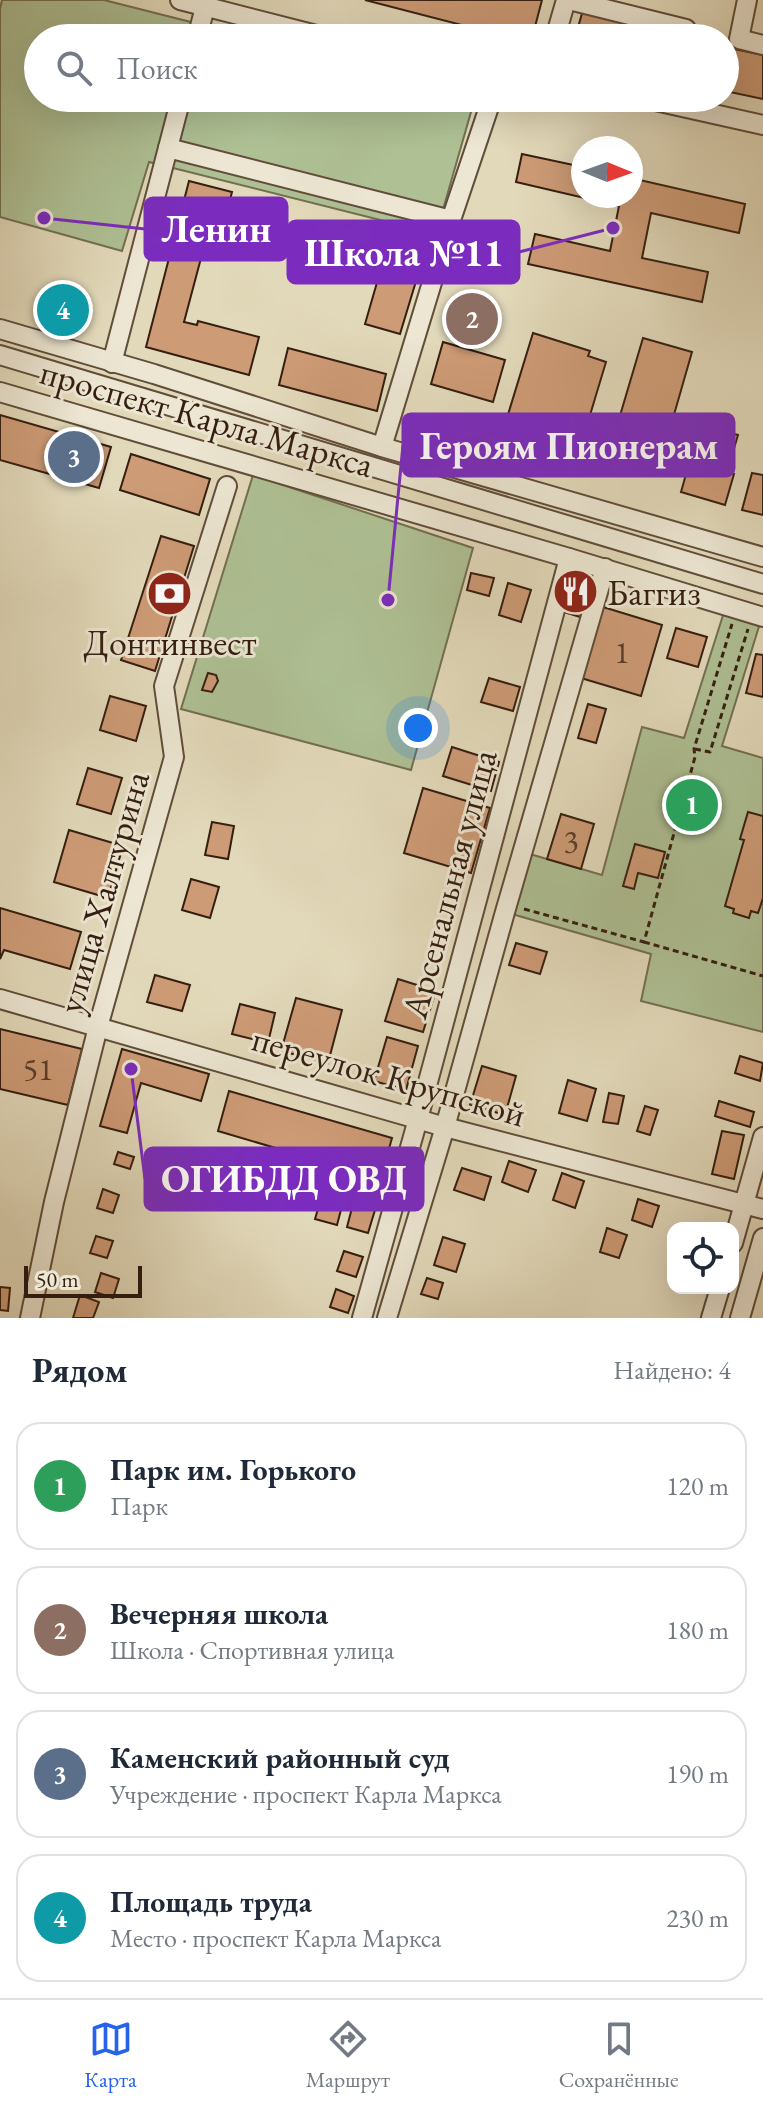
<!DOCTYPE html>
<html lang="ru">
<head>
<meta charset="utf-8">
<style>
  body { margin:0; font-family:"EB Garamond",serif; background:#f6f6f7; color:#1f2937 }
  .controls { position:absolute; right:24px; bottom:24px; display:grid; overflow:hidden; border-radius:16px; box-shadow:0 8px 32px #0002 }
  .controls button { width:72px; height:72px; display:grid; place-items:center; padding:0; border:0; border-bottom:2px solid #e0e1e3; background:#fff; color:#1f2937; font:40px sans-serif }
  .compass { position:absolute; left:571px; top:136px; width:72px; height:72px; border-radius:50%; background:#fff; box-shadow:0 8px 32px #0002; rotate:91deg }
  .scale { position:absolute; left:24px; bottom:20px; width:118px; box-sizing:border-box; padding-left:8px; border:4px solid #351e10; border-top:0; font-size:22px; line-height:28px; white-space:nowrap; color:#351e10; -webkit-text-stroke:6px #ece6d2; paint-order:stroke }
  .you { position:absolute; left:418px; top:728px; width:28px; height:28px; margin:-20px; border:6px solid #fff; border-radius:50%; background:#1a73e8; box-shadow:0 0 0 12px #1a73e833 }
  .badge { display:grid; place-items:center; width:52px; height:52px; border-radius:50%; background:#2563eb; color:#fff; font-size:26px; font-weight:700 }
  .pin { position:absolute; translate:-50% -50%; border:4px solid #fff; box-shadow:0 2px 8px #0006 }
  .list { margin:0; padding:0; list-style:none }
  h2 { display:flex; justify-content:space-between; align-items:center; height:104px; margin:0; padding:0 32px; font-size:34px }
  h2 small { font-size:26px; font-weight:400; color:#747a83 }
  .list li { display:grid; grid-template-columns:52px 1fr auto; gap:24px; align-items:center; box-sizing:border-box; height:128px; margin:0 16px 16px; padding:0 16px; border:2px solid #e0e1e3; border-radius:24px }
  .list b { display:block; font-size:30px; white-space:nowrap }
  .list p { margin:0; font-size:26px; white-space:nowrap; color:#747a83 }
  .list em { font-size:26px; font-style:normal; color:#747a83 }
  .icon { flex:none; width:44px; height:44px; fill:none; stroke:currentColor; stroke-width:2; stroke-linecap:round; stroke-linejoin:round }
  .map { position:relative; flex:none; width:763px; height:1318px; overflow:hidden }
  .search { position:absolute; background:#fff; box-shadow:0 8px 32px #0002; left:24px; right:24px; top:24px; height:88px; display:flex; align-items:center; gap:20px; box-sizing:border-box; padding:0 28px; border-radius:44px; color:#747a83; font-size:30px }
  .sheet { height:680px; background:#fff }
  nav { display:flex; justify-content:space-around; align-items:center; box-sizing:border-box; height:112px; border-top:2px solid #e0e1e3; background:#fff; font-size:22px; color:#747a83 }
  nav a { display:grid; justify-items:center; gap:4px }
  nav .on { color:#2563eb }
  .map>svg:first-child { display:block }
  .green { fill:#aec094; stroke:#726f52; stroke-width:2 }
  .building { fill:#cd9b76; stroke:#351e10; stroke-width:2 }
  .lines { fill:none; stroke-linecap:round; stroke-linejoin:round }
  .minor-casing { stroke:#604d3a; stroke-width:22 }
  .path { stroke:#351e10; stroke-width:3; stroke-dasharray:6 4; stroke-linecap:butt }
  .minor { stroke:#ece6d2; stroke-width:18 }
  .labels { text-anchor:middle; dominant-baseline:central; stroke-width:6; stroke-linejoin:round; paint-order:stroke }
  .number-label { font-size:32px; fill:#5b3d2a }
  .street-label { font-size:36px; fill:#351e10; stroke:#ece6d2 }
  .poi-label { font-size:36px; fill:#351e10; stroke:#ece6d2; text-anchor:start }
  .leader { fill:none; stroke:#7b2cbf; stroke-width:3 }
  .callout-dot { fill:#7b2cbf; stroke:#ece6d2; stroke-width:3 }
  .callout { fill:#7b2cbf; stroke:#7b2cbf; stroke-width:3 }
  .callout-label { font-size:38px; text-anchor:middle; font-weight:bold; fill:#fff }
</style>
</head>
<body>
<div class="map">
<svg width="763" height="1318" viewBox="0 0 763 1318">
  <rect width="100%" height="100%" fill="#e2d9ba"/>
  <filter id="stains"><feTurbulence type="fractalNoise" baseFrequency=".0025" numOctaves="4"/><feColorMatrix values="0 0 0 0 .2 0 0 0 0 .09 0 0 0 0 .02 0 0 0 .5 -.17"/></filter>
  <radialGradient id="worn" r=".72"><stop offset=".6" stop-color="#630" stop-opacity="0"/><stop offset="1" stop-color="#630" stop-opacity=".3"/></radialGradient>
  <!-- green -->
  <g class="green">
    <path d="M 2,0 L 104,0 L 254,38 L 38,38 L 38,98 L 475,98 L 436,234 L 149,162 L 122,251 L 0,217 L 0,9 Z"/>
    <path d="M 253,475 L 473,548 L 411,770 L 181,709 Z"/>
    <path d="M 725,609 L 761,620 L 722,746 L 763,758 L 763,1032 L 641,1001 L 651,954 L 505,912 L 523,852 L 602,875 L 642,727 L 684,738 Z"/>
  </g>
  <!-- building -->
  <g class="building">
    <path d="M 365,0 L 542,0 L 532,38 L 512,38 Z"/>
    <path d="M 583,10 L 688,38 L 575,38 Z"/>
    <path d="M 725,47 L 763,55 L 763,99 L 725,91 Z"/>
    <path d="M 522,154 L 583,167 L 583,196 L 631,196 L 631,178 L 745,204 L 739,233 L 651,213 L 642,258 L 708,272 L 702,302 L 528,264 L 535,234 L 610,251 L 619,206 L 516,182 Z"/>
    <path d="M 189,181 L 232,192 L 226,216 L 213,213 L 184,322 L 197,325 L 198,321 L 259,337 L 249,375 L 146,347 Z"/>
    <path d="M 391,234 L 427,245 L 400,334 L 365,324 Z"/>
    <path d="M 533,333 L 590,351 L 588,356 L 606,362 L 581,445 L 506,421 Z"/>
    <path d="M 643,338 L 692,352 L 661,460 L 611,446 Z"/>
    <path d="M 443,342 L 505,360 L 493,402 L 431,384 Z"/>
    <path d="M 288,348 L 386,374 L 377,411 L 279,385 Z"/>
    <path d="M 0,415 L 111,447 L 99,488 L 0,460 Z"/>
    <path d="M 700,424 L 738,435 L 727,472 L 734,474 L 725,505 L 681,492 Z"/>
    <path d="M 131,454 L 210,479 L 199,515 L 120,490 Z"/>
    <path d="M 752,473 L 763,475 L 763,515 L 742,510 Z"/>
    <path d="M 161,536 L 194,546 L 155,671 L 121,660 Z"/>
    <path d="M 471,573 L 494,578 L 489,596 L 467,590 Z"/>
    <path d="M 571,581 L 589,587 L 580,617 L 561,611 Z"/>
    <path d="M 508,583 L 531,590 L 521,622 L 499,615 Z"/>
    <path d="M 603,607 L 662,625 L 641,696 L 581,678 Z"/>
    <path d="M 676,628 L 707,637 L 698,667 L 667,658 Z"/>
    <path d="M 756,654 L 763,655 L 763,697 L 746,693 Z"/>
    <path d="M 208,673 L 216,675 L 218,681 L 212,692 L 202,690 Z"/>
    <path d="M 489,678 L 520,687 L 513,711 L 481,702 Z"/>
    <path d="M 110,696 L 146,706 L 136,741 L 100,730 Z"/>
    <path d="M 588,704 L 606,709 L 596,743 L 578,738 Z"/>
    <path d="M 452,747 L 499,762 L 491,791 L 443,776 Z"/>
    <path d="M 88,768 L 122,778 L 111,814 L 77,804 Z"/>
    <path d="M 423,788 L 490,808 L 471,873 L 404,853 Z"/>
    <path d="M 748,812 L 763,816 L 763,898 L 758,913 L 751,911 L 749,918 L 733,913 L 734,909 L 725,906 L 744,840 L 740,839 Z"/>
    <path d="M 561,814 L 594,824 L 581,869 L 547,859 Z"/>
    <path d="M 212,822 L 234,826 L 228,859 L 205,855 Z"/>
    <path d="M 69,830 L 123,846 L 108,898 L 54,882 Z"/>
    <path d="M 635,844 L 665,852 L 658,878 L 638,873 L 634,889 L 623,886 Z"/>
    <path d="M 191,879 L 219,887 L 210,918 L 182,910 Z"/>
    <path d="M 0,908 L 81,932 L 70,969 L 4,950 L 0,959 Z"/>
    <path d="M 516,943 L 547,952 L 540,974 L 509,965 Z"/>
    <path d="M 155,975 L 190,985 L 182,1011 L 147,1002 Z"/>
    <path d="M 398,979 L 436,991 L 423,1032 L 385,1021 Z"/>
    <path d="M 296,998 L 342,1010 L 328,1063 L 281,1051 Z"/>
    <path d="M 240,1004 L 275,1013 L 268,1043 L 232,1034 Z"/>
    <path d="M 0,1029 L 82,1049 L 68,1105 L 0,1089 Z"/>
    <path d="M 387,1037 L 418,1046 L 406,1090 L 374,1081 Z"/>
    <path d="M 122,1049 L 209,1074 L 201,1101 L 141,1083 L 127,1133 L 100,1126 Z"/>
    <path d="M 740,1056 L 763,1063 L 760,1081 L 735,1073 Z"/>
    <path d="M 482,1066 L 516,1076 L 505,1115 L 470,1105 Z"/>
    <path d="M 568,1080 L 596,1089 L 587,1121 L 559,1113 Z"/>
    <path d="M 229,1091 L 392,1138 L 377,1192 L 339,1181 L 343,1168 L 218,1131 Z"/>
    <path d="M 609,1093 L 624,1096 L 618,1124 L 603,1122 Z"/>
    <path d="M 719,1101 L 754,1112 L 750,1127 L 715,1116 Z"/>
    <path d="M 645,1106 L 658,1110 L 650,1135 L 637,1131 Z"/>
    <path d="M 722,1131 L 744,1135 L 734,1179 L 712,1174 Z"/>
    <path d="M 118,1152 L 134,1157 L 130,1169 L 114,1164 Z"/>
    <path d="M 509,1161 L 536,1170 L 528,1192 L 502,1182 Z"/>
    <path d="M 462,1168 L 491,1177 L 484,1200 L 454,1190 Z"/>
    <path d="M 562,1173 L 584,1181 L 575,1208 L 553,1200 Z"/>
    <path d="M 103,1189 L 119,1195 L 113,1213 L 97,1208 Z"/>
    <path d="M 322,1195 L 343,1202 L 337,1225 L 315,1219 Z"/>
    <path d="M 638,1199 L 659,1206 L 652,1227 L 632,1220 Z"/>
    <path d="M 353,1204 L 375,1210 L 368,1233 L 347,1227 Z"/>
    <path d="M 607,1228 L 627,1235 L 619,1258 L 600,1252 Z"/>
    <path d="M 96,1236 L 113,1241 L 107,1258 L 90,1253 Z"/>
    <path d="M 443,1237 L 465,1244 L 456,1272 L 434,1265 Z"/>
    <path d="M 344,1251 L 363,1257 L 356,1277 L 337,1271 Z"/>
    <path d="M 101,1273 L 119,1279 L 113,1298 L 95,1292 Z"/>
    <path d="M 427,1278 L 443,1283 L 438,1299 L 421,1294 Z"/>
    <path d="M 0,1287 L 10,1288 L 8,1311 L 0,1310 Z"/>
    <path d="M 336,1289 L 354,1296 L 348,1313 L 330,1307 Z"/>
    <path d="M 80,1295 L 99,1302 L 93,1318 L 73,1318 Z"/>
  </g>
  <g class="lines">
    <defs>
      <g id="minor">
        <path d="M 180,0 L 328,38"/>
        <path d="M 569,0 L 686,29"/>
        <path d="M 747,0 L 739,39 L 763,45"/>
        <path d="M 197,38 L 205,7"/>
        <path d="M 555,38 L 566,0"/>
        <path d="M 642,98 L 763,125"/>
        <path d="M 168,148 L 451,220"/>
        <path d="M 0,329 L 154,374 L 382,447 L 763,557"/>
        <path d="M 0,355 L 763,584"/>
        <path d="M 112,363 L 181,98"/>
        <path d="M 0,392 L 569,558 L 763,617"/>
        <path d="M 382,447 L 451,220 L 492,98"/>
        <path d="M 0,999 L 445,1127 L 763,1209"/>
        <path d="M 733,1243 L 763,1137"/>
        <path d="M 30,1318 L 54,1202 L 98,1027 L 174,757 L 164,686 L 227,486"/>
        <path d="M 362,1318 L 418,1119 L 569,558"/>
        <path d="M 387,1318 L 445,1127 L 505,912 L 605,568"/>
        <path d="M 711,1318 L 720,1288"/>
        <path d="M 740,1318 L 763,1238"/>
      </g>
    </defs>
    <!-- minor casing -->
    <use href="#minor" class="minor-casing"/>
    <!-- path -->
    <g class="path">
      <path d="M 695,749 L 710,752 L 748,629"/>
      <path d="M 524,909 L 644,942 L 695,757 L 694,749 L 732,624"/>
      <path d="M 644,942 L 763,976"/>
    </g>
    <!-- minor -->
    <use href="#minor" class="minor"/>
  </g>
  <!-- icons -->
  <defs>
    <symbol id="restaurant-disc" viewBox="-11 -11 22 22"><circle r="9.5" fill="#8f2418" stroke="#ece6d2"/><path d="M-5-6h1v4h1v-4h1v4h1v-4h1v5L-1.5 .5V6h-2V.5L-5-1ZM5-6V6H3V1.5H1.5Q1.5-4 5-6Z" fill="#fff"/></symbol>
    <symbol id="bank-disc" viewBox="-11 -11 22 22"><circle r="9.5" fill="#8f2418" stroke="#ece6d2"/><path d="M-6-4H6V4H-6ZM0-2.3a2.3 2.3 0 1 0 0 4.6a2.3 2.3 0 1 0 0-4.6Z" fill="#fff"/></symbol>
  </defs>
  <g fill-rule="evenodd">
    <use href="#restaurant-disc" x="550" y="566" width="51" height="51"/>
    <use href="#bank-disc" x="144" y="568" width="51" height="51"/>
  </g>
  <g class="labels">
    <!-- number labels -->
    <g class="number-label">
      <text x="622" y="652">1</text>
      <text x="571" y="841">3</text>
      <text x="38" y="1069">51</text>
    </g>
    <!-- street labels -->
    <g class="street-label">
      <text transform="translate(207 418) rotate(16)">проспект Карла Маркса</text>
      <text transform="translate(449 884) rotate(-75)">Арсенальная улица</text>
      <text transform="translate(103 892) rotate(-74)">улица Халтурина</text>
      <text transform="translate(389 1076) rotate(16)">переулок Крупской</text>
    </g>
    <!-- poi labels -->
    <g class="poi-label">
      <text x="607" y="592">Баггиз</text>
      <text x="170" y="642" text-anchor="middle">Донтинвест</text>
    </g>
  </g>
  <!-- callouts -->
  <path class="leader" d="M44 218L145 229M613 228L519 252M388 600L403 445M131 1069L145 1179"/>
  <g class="callout-dot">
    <circle cx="44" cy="218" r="8"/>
    <circle cx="613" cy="228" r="8"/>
    <circle cx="388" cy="600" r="8"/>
    <circle cx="131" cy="1069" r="8"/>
  </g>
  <g class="callout">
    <rect x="145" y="198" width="142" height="62" rx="8"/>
    <rect x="288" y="221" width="231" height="62" rx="8"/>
    <rect x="403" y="414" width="331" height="62" rx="8"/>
    <rect x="145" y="1148" width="278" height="62" rx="8"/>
  </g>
  <g class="callout-label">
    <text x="216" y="242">Ленин</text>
    <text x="404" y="266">Школа №11</text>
    <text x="569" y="459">Героям Пионерам</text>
    <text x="284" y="1192">ОГИБДД ОВД</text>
  </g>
  <rect width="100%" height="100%" filter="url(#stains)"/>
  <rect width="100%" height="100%" fill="url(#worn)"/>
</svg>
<div class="controls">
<button><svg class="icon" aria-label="locate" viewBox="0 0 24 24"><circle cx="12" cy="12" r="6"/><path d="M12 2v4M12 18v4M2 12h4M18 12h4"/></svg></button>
</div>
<svg class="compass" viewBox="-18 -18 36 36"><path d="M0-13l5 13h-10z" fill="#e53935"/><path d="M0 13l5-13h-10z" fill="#747a83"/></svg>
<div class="scale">50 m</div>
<div class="you"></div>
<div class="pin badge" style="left:692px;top:805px;background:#2e9e5b">1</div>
<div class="pin badge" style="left:472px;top:319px;background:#8d6e63">2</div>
<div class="pin badge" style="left:74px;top:457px;background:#5c6f8a">3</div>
<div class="pin badge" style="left:63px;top:310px;background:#0f9aa8">4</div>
<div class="search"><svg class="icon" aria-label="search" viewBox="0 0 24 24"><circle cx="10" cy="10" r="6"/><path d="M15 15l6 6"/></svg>Поиск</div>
</div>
<section class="sheet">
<h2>Рядом<small>Найдено: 4</small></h2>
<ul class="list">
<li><span class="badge" style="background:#2e9e5b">1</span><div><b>Парк им. Горького</b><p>Парк</p></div><em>120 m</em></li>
<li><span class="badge" style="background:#8d6e63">2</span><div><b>Вечерняя школа</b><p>Школа · Спортивная улица</p></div><em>180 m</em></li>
<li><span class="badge" style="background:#5c6f8a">3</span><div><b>Каменский районный суд</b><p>Учреждение · проспект Карла Маркса</p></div><em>190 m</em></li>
<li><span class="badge" style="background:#0f9aa8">4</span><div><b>Площадь труда</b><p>Место · проспект Карла Маркса</p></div><em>230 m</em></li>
</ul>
</section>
<nav>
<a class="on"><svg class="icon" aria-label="map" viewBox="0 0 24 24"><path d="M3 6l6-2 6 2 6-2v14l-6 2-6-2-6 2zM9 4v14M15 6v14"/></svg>Карта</a>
<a><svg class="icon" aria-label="directions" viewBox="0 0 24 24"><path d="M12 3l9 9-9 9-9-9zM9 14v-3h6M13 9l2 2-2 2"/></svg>Маршрут</a>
<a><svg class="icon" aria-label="saved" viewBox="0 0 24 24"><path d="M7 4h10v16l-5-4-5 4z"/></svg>Сохранённые</a>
</nav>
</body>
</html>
